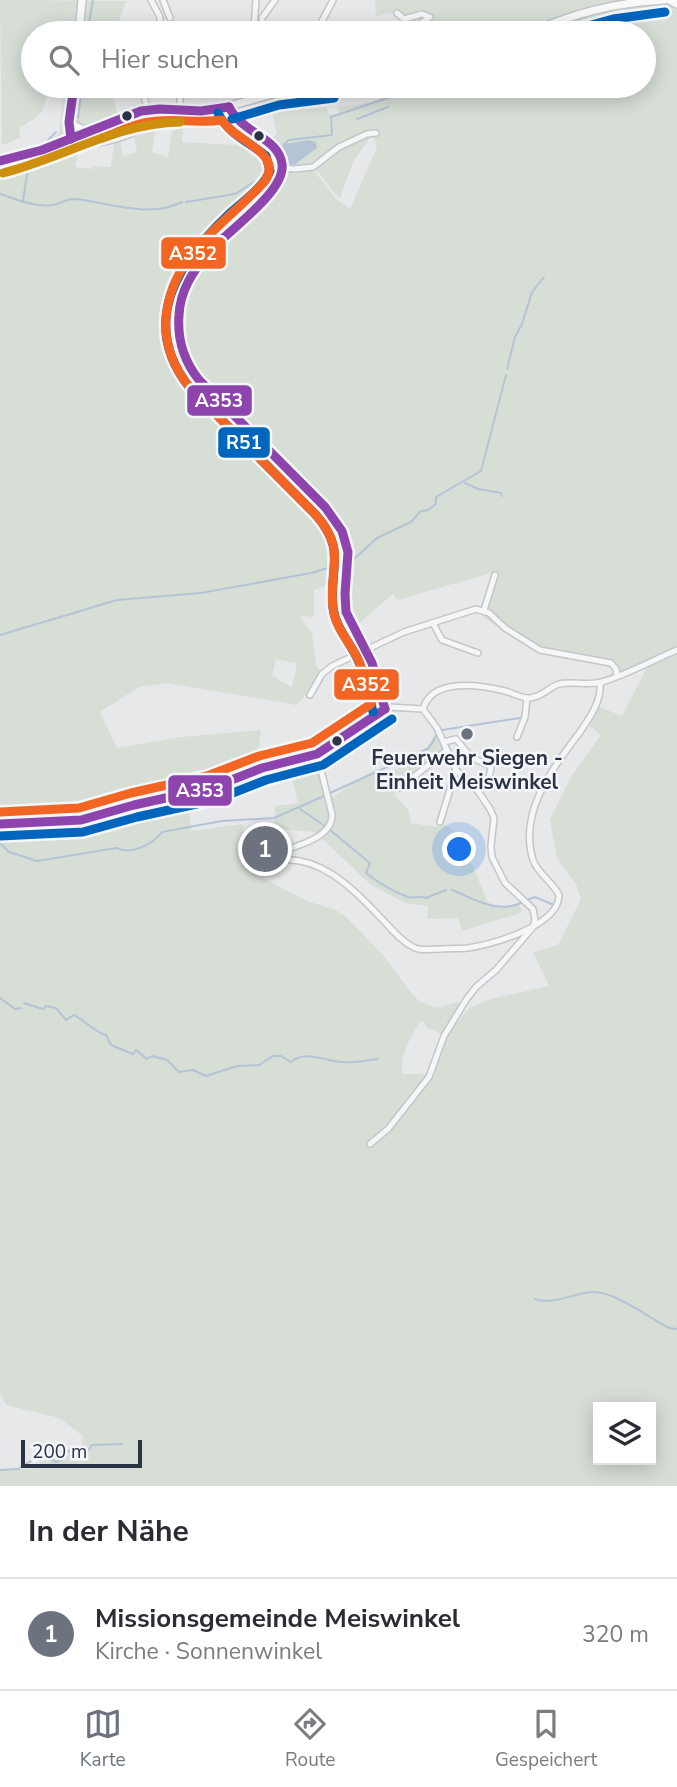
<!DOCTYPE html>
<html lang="de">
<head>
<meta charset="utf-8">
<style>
  body { margin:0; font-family:"Nunito Sans",sans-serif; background:#f2f2f3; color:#2b2b33 }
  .controls { position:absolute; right:21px; bottom:21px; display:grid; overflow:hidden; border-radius:0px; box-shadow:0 4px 18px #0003 }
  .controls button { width:63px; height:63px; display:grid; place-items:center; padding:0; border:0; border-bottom:2px solid #e1e1e2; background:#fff; color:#2b2b33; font:35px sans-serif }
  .scale { position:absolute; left:21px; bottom:18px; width:121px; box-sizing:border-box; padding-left:7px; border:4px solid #2b3445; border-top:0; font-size:19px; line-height:24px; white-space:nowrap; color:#2b3445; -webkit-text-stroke:5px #f4f6f9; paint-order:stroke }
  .you { position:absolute; left:460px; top:850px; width:24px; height:24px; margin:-18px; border:5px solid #fff; border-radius:50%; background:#1a73e8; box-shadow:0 0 0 10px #1a73e833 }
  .badge { display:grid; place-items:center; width:46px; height:46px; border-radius:50%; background:#6c737f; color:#fff; font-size:23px; font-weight:700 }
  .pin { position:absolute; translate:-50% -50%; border:4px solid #fff; box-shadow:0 2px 7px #0006 }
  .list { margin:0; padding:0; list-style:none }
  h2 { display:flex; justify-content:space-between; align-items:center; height:91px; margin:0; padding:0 28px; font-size:30px }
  h2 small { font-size:23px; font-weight:400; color:#7c7c81 }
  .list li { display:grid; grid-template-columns:46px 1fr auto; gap:21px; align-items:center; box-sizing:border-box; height:112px; padding:0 28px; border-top:2px solid #e1e1e2 }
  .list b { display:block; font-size:26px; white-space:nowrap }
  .list p { margin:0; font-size:23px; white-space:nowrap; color:#7c7c81 }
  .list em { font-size:23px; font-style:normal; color:#7c7c81 }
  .icon { flex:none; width:38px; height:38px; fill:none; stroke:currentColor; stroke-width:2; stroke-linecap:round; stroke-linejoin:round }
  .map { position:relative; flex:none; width:677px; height:1486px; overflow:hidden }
  .search { position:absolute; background:#fff; box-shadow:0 4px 18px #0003; left:21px; right:21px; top:21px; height:77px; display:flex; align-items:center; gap:18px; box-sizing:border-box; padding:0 24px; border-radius:38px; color:#7c7c81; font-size:26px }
  .sheet { height:203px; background:#fff }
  nav { display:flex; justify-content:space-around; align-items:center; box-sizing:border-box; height:98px; border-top:2px solid #e1e1e2; background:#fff; font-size:19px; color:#7c7c81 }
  nav a { display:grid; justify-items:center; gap:4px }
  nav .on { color:#6c737f }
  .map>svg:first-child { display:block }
  .green { fill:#d6ded6; fill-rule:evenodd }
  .water { fill:#b4c4d5 }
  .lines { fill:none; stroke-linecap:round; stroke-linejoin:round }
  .stream { stroke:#b4c4d5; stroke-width:2 }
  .minor-casing { stroke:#c4c6c8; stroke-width:8 }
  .major-casing { stroke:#c2c5c8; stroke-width:10 }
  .minor { stroke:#f5f6f7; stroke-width:5 }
  .major { stroke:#f8f8f8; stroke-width:7 }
  .bus-1-casing { stroke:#f4f6f9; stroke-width:14 }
  .bus-2-casing { stroke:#f4f6f9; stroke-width:14 }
  .bus-3-casing { stroke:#f4f6f9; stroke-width:14 }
  .bus-4-casing { stroke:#f4f6f9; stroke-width:14 }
  .bus-1 { stroke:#8e44ad; stroke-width:9 }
  .bus-2 { stroke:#0065bd; stroke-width:9 }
  .bus-3 { stroke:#f26522; stroke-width:9 }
  .bus-4 { stroke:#ce8f0e; stroke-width:9 }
  .bus-dot { fill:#2b3445; stroke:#f4f6f9; stroke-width:2.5 }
  .poi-dot { fill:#6c737f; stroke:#f4f6f9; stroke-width:2.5 }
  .labels { text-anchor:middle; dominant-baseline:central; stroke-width:5; stroke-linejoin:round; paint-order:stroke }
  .poi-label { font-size:21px; font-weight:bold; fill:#2b3445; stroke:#f4f6f9 }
  .line-badge { stroke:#f4f6f9; stroke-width:2.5 }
  .badge-label { font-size:19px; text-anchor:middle; font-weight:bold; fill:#fff }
</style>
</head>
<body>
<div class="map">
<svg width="677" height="1486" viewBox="0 0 677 1486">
  <rect width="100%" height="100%" fill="#e6e8ea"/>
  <!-- green -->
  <g class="green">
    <path d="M 0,0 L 126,1 L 115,31 L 133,33 L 33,33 L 33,86 L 48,86 C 45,113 43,114 19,128 L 20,138 L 2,145 Z"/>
    <path d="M 375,0 L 677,0 L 677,1486 L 0,1486 L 0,1470 L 39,1468 L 41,1449 L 64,1450 L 82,1445 L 83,1436 L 59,1418 L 6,1405 L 0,1392 L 0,166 L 6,165 L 3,157 L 36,148 L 59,134 L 65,86 L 113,86 L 111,92 L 120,122 L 80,146 L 75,167 L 92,169 L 93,166 L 111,167 L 114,144 L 120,142 L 123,157 L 137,152 L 134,135 L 147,126 L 155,132 L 152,152 L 168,158 L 172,131 L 183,127 L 182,142 L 235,145 L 265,157 L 274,152 L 271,140 L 277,133 L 271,108 L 283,106 L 282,96 L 304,93 L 307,109 L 326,107 L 329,114 L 339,113 L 338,107 L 369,103 L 387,97 L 385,86 L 644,86 L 644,33 L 629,33 L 634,30 L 628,24 L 623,7 L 603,11 L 611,16 L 611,25 L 593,33 L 398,33 L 405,27 L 396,12 L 376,16 ZM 367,131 L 374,138 L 377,147 L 350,209 L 336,199 L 312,168 L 285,170 L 272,178 L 276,166 L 274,152 L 281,151 L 285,144 L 316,142 L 316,148 L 294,165 L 306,166 L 331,149 ZM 491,573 L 482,616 L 512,637 L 611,667 L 614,675 L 648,665 L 622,716 L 597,706 L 587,724 L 601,735 L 571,777 L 550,820 L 557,858 L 576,884 L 581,899 L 558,945 L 533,952 L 549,986 L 491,999 L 469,1008 L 439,1045 L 430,1072 L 427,1074 L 403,1074 C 398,1058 412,1033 422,1020 L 427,1027 L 443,1035 L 459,1007 L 457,1002 L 437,1008 L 420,1002 L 412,994 L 383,955 L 347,918 L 336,910 L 307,901 L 253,873 L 253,860 L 245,854 L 243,824 L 192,831 L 186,798 L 224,787 L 255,773 L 261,730 L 181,737 L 117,748 L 100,712 L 139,687 L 167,683 L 296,705 L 306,695 L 321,674 L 316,664 L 312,633 L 300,616 L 314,617 L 314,590 L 341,580 L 342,616 L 356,626 L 393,594 L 397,600 ZM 276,659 L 297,663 L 292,687 L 272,676 ZM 598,1407 L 651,1407 L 651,1460 L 598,1460 Z"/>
    <path d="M 365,136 L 370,138 L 353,162 L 340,198 L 338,197 L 316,170 L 316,165 L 329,153 Z"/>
    <path d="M 435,734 L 447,756 L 394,794 L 408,810 L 411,823 L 436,827 L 442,823 L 455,831 L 454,839 L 466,850 L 488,903 L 504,907 L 519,905 L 523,912 L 462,931 L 458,918 L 427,919 L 428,906 L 405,903 L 370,884 L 315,832 L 274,829 L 275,806 L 298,803 L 292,779 L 318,772 L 332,798 L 363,776 L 374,771 L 381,781 L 428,746 Z"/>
  </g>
  <!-- water -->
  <path class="water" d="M 309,140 L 316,142 L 317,148 L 294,165 L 287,164 L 281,151 L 285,144 Z"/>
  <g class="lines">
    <!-- stream -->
    <g class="stream">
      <path d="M 87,33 L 93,0"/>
      <path d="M 78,118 L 82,86"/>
      <path d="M 357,119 L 388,107"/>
      <path d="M 48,140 L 56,132"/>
      <path d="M 279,149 L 289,140 L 332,135 L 331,117 L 399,94 L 397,86"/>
      <path d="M 0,194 C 16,199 36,208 53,205 C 60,204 66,199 74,199 C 108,202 148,219 182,202"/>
      <path d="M 23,201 L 29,161"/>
      <path d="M 186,202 L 235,194 L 272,171 L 273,157"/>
      <path d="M 507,369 L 515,337 L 522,324 L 532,292 L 544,277"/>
      <path d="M 465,483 L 478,489 L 501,493 L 502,496"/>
      <path d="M 353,560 L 377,538 L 411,522 L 421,511 L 428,510 L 436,504 L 436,497 L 481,471 L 506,375"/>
      <path d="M 0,635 L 117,600 L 201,593 L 311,573 L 344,563"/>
      <path d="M 442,730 L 520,718"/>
      <path d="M 330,793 L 429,748 L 436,736"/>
      <path d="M 300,809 L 325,826"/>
      <path d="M 330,830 L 370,863 L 366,873 C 379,883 394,892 408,897 C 415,899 420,895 426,898 L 446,890"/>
      <path d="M 0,843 L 9,852 L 37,861 L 116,848 C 131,855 152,845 162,832 L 222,821 L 274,818 L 324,796"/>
      <path d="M 452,890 C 474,899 498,914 521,903"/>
      <path d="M 527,900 L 535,897 L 554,905"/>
      <path d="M 0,998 L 15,1009 L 21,1008"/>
      <path d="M 24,1003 L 43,1009 L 46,1006 L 56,1008 L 66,1020 L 74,1015 C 87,1022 93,1031 106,1035 L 111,1045 L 133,1054 L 136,1050 L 147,1059 L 152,1056 L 167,1060 L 179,1072 L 193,1070 L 206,1076 L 237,1066 L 259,1065 L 273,1056 L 281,1056 L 291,1062 C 306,1049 327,1062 344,1062 C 355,1063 367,1060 378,1059"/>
      <path d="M 535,1299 C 552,1306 576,1292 594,1292 C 615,1292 650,1318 669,1328 L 677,1329"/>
      <path d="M 40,1457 L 44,1456 L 56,1462 L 62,1460 L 66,1451 L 87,1452 L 92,1445 L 122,1444"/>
      <path d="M 0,1470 L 18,1469 L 34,1459"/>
    </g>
    <defs>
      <g id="minor">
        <path d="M 151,0 L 160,17 L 160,33"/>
        <path d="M 163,0 L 170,18"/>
        <path d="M 262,25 L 262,18 L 275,0"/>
        <path d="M 319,27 L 333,0"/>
        <path d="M 254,28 L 256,0"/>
        <path d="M 249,33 L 262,25 L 291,28 L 319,27 L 357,33"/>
        <path d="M 396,33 L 414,28 L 430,17 L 422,14 L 404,19 L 397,13"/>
        <path d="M 142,86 L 146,104"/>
        <path d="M 180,92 L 199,86"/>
        <path d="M 229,107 C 239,138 282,134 283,167 C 283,184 269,195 257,205 C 214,245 162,284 182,351 C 188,372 208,390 223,405 C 245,428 267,451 290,473 C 305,488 323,502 335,519 C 359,553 342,571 345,606 C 347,622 358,634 366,648 C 376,667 380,689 385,709"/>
        <path d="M 180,110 L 180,86"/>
        <path d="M 71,139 L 74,144 C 94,145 115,141 133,133"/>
        <path d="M 283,168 L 294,169 L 313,167 L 339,147 L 367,134 L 376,133"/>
        <path d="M 484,610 L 495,575"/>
        <path d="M 433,623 L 442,640 L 478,653"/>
        <path d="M 310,695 L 322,674 L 332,666 L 404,632 L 476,609 L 489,613 L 505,628 L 540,650 L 611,663 L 616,669 L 617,675"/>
        <path d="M 423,709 C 432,677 481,685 505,691 C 513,693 522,699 530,698 C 542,697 549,687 559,684 C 573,681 589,686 602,682 C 628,674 653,660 677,650"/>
        <path d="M 517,737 L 525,717 L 527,698"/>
        <path d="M 444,742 L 456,739 L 471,757 L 490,766 L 491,768 L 489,777 L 478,791"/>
        <path d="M 317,754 L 332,814 C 333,839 293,847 273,854 L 272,858 L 275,861 C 317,853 352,887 379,916 C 390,927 400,941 415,948 C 422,951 432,949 441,949 C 450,948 459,949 468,948 C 493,944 559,926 559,895 C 553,882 538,874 533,860 C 518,812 553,768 580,732 C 590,717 602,701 600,682"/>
        <path d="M 400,788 L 447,750"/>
        <path d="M 440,822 L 456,770"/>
        <path d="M 0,824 L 29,824 L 81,820 L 134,805 L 193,793 L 262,768 L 317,754 L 389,707 L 423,709 L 437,728 L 456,770 L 478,791 L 490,809 L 494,818 L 491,846 L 492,857 L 505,883 L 533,909 L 535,920 L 533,927 L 496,970 L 476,987 L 466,1000 L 444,1036 L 429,1077 L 388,1129 L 370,1144"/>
      </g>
      <g id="major">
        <path d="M 669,0 L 677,4"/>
        <path d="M 79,33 L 82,0"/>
        <path d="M 529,33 C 576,13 612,3 664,0"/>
        <path d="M 70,118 L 75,126 L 88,132"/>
        <path d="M 71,139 L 69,122 L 74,86"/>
        <path d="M 0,161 L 42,150 L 141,111 L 160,109 L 211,111 L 276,93 L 332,86"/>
      </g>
    </defs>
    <!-- minor casing -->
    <use href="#minor" class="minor-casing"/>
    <!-- major casing -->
    <use href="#major" class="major-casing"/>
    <!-- minor -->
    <use href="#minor" class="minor"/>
    <!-- major -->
    <use href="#major" class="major"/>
    <defs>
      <g id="bus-1">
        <path d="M 229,107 C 243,134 279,138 282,164 C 286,192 226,232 208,253 C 193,271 180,291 179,315 C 177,340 184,361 199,380 L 325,507 L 342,531 L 348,552 L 345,594 L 346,612 L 372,663 L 385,709"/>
        <path d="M 71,139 L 69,122 L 74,86"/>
        <path d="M 0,161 L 42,150 L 141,111 L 160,109 L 201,111 L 229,107"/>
        <path d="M 0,824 L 81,820 L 134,805 L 211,788 L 262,768 L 317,754 L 385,709"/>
      </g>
      <g id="bus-2">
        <path d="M 562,33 L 613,19 L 665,12"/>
        <path d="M 218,113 C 229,135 248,141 266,156 L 270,171 C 263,188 243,201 229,214 C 178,262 138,323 190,388 L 316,515 C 347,551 329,567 333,607 C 335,627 350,642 358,660 C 365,676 369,694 373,712"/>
        <path d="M 232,119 L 279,105 L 334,98"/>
        <path d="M 0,836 L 83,832 L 137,817 L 215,800 L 266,780 L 323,765 L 392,719"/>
      </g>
      <path id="bus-3" d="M 0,812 L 79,808 L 131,793 L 207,776 L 259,756 L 312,743 L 371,704 C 367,688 364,671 357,657 C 348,640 335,627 333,608 C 328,567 348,552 316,515 L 190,388 C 174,368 164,345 166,318 C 171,254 226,224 265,181 C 284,152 234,141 222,120 C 196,124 169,117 144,123 C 130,126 116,133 102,138"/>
      <path id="bus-4" d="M 3,173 C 63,158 117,123 180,122"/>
    </defs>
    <!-- bus-1 casing -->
    <use href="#bus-1" class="bus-1-casing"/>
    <!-- bus-2 casing -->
    <use href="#bus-2" class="bus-2-casing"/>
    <!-- bus-3 casing -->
    <use href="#bus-3" class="bus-3-casing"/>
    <!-- bus-4 casing -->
    <use href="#bus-4" class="bus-4-casing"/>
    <!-- bus-1 -->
    <use href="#bus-1" class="bus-1"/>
    <!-- bus-2 -->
    <use href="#bus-2" class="bus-2"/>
    <!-- bus-3 -->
    <use href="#bus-3" class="bus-3"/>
    <!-- bus-4 -->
    <use href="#bus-4" class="bus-4"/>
  </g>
  <!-- markers -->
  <g class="bus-dot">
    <circle cx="127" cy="116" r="6"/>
    <circle cx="259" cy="136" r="6"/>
    <circle cx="337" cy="741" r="6"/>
  </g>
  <circle class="poi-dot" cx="467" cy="734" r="7"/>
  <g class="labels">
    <!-- poi labels -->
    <g class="poi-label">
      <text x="467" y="758">Feuerwehr Siegen -<tspan x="467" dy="24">Einheit Meiswinkel</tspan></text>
    </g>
  </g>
  <g class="line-badge">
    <rect x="160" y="236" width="67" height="34" rx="7" fill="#f26522"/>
    <rect x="186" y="384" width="67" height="33" rx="7" fill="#8e44ad"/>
    <rect x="217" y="426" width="54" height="33" rx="7" fill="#0065bd"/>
    <rect x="333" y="668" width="67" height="33" rx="7" fill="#f26522"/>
    <rect x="167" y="774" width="66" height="33" rx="7" fill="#8e44ad"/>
  </g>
  <g class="badge-label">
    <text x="193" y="260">A352</text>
    <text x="219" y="407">A353</text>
    <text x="244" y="449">R51</text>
    <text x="366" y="691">A352</text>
    <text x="200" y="797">A353</text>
  </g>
</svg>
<div class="controls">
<button><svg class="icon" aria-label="layers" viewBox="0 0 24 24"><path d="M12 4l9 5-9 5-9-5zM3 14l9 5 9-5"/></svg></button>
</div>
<div class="scale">200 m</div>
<div class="you"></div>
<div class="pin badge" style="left:265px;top:849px">1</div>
<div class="search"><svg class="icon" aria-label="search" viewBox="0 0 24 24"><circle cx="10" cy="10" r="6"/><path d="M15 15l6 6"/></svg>Hier suchen</div>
</div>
<section class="sheet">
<h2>In der Nähe<small></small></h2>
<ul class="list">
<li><span class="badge">1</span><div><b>Missionsgemeinde Meiswinkel</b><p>Kirche · Sonnenwinkel</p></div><em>320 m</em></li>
</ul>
</section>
<nav>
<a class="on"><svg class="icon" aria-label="map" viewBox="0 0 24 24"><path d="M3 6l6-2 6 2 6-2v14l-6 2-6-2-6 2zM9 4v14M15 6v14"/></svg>Karte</a>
<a><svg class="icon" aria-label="directions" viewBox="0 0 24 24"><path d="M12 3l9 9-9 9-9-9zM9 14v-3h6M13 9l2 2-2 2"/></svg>Route</a>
<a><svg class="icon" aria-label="saved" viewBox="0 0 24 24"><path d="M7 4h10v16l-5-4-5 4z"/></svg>Gespeichert</a>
</nav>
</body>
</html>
